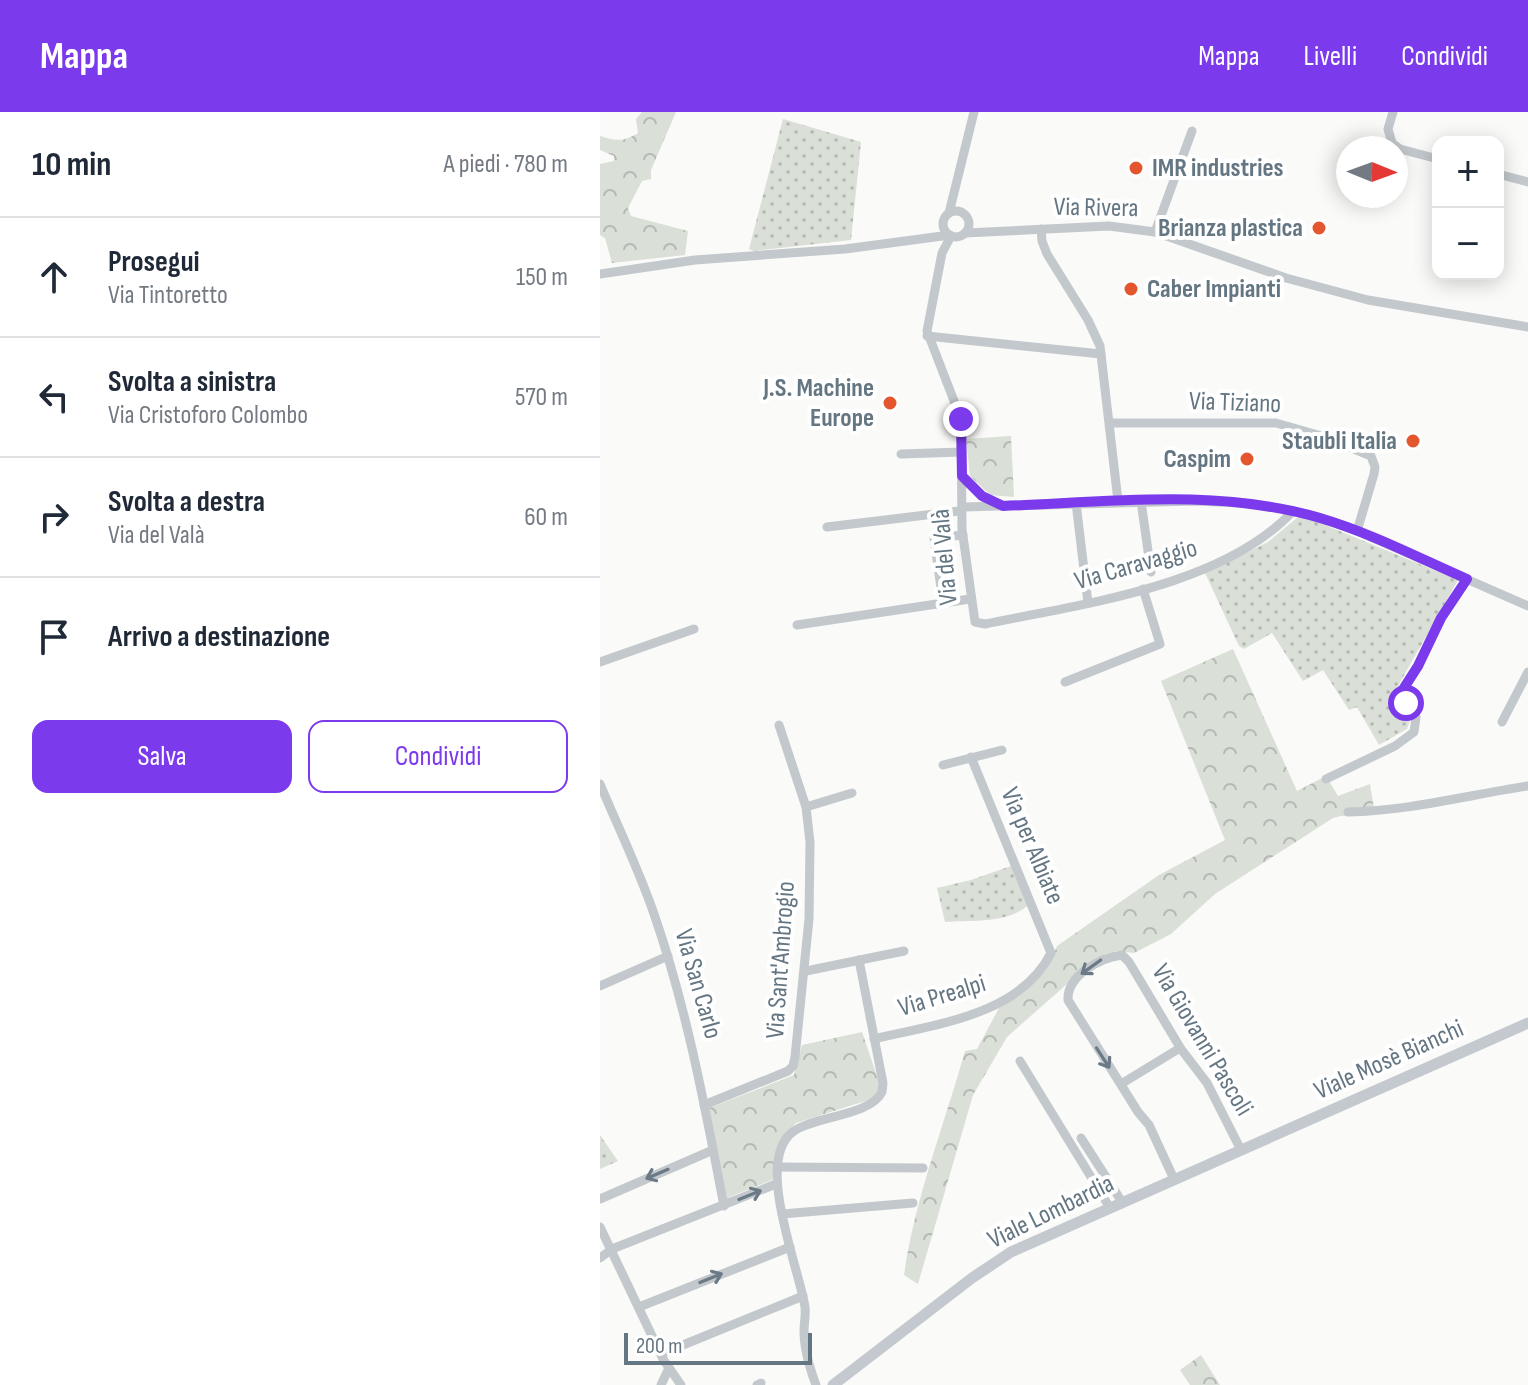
<!DOCTYPE html>
<html lang="it">
<head>
<meta charset="utf-8">
<style>
  body { margin:0; font-family:"Sofia Sans Condensed",sans-serif; background:#f2f2f3; color:#1f2937 }
  .controls { position:absolute; right:24px; top:24px; display:grid; overflow:hidden; border-radius:16px; box-shadow:0 4px 20px #0003 }
  .controls button { width:72px; height:72px; display:grid; place-items:center; padding:0; border:0; border-bottom:2px solid #e0e1e3; background:#fff; color:#1f2937; font:40px sans-serif }
  .compass { position:absolute; left:736px; top:24px; width:72px; height:72px; border-radius:50%; background:#fff; box-shadow:0 4px 20px #0003; rotate:91deg }
  .scale { position:absolute; left:24px; bottom:20px; width:188px; box-sizing:border-box; padding-left:8px; border:4px solid #657683; border-top:0; font-size:22px; line-height:28px; white-space:nowrap; color:#657683; -webkit-text-stroke:6px #fff; paint-order:stroke }
  .stop { position:absolute; width:24px; height:24px; margin:-18px; border:6px solid #7c3aed; border-radius:50%; background:#fff }
  .stop.end { background:#7c3aed; border-color:#fff; box-shadow:0 2px 8px #0008 }
  .list { margin:0; padding:0; list-style:none }
  h2 { display:flex; justify-content:space-between; align-items:center; height:104px; margin:0; padding:0 32px; font-size:34px }
  h2 small { font-size:26px; font-weight:400; color:#747a83 }
  .list li { display:grid; grid-template-columns:52px 1fr auto; gap:24px; align-items:center; box-sizing:border-box; height:120px; padding:0 32px; border-top:2px solid #e0e1e3 }
  .list b { display:block; font-size:30px; white-space:nowrap }
  .list p { margin:0; font-size:26px; white-space:nowrap; color:#747a83 }
  .list em { font-size:26px; font-style:normal; color:#747a83 }
  .actions { display:flex; gap:16px; padding:24px 32px }
  .actions a { flex:1; padding:18px 0; border:2px solid #7c3aed; border-radius:16px; text-align:center; font-size:28px; color:#7c3aed }
  .actions .main { background:#7c3aed; color:#fff }
  .icon { flex:none; width:44px; height:44px; fill:none; stroke:currentColor; stroke-width:2; stroke-linecap:round; stroke-linejoin:round }
  .map { position:relative; flex:none; width:928px; height:1273px; overflow:hidden }
  header { display:flex; align-items:center; gap:48px; box-sizing:border-box; height:112px; padding:0 40px; background:#7c3aed; color:#fff }
  header strong { font-size:38px }
  nav { display:flex; gap:44px; margin-inline-start:auto; font-size:28px }
  main { display:flex }
  aside { flex:1; background:#fff }
  .map>svg:first-child { display:block }
  .grass { fill:url(#grass-dots) }
  .forest { fill:url(#forest-crowns) }
  .lines { fill:none; stroke-linecap:round; stroke-linejoin:round }
  .minor { stroke:#c3c8cc; stroke-width:9 }
  .major { stroke:#c3c9ce; stroke-width:11 }
  .oneway { stroke:#6a7a87 }
  .route { stroke:#7c3aed; stroke-width:10 }
  .poi-dot { fill:#e4572e; stroke:#fff; stroke-width:3 }
  .labels { text-anchor:middle; dominant-baseline:central; stroke-width:8; stroke-linejoin:round; paint-order:stroke }
  .poi-label { font-size:26px; font-weight:bold; fill:#657683; stroke:#fff; text-anchor:end }
  .street-label { font-size:26px; fill:#657683; stroke:#fff }
</style>
</head>
<body>
<header>
<strong>Mappa</strong>
<nav><a>Mappa</a><a>Livelli</a><a>Condividi</a></nav>
</header>
<main>
<aside>
<h2>10 min<small>A piedi · 780 m</small></h2>
<ul class="list">
<li><svg class="icon" aria-label="ahead" viewBox="0 0 24 24"><path d="M12 20V5M6 11l6-6 6 6"/></svg><div><b>Prosegui</b><p>Via Tintoretto</p></div><em>150 m</em></li>
<li><svg class="icon" aria-label="left" viewBox="0 0 24 24"><path d="M17 20v-9H6M10 6l-5 5 5 5"/></svg><div><b>Svolta a sinistra</b><p>Via Cristoforo Colombo</p></div><em>570 m</em></li>
<li><svg class="icon" aria-label="right" viewBox="0 0 24 24"><path d="M7 20v-9h11M14 6l5 5-5 5"/></svg><div><b>Svolta a destra</b><p>Via del Valà</p></div><em>60 m</em></li>
<li><svg class="icon" aria-label="arrive" viewBox="0 0 24 24"><path d="M6 21V4h12l-3 4 3 4H6"/></svg><div><b>Arrivo a destinazione</b></div></li>
</ul>
<div class="actions"><a class="main">Salva</a><a>Condividi</a></div>
</aside>
<div class="map">
<svg width="928" height="1273" viewBox="0 0 928 1273">
  <defs>
    <pattern id="grass-dots" width="8" height="8" patternUnits="userSpaceOnUse" patternTransform="scale(2)"><rect width="8" height="8" fill="#dadfd7"/><path d="M2 2h.1M6 6h.1" fill="none" stroke="#b4b9b4" stroke-width="1.8" stroke-linecap="round"/></pattern>
    <pattern id="forest-crowns" width="20" height="18" patternUnits="userSpaceOnUse" patternTransform="scale(2)"><rect width="20" height="18" fill="#dadfd7"/><path d="M2 6a3 3 0 1 1 6 0M12 15a3 3 0 1 1 6 0" fill="none" stroke="#b4b9b4"/></pattern>
  </defs>
  <rect width="100%" height="100%" fill="#fafaf8"/>
  <!-- grass -->
  <g class="grass">
    <path d="M 183,7 L 261,30 L 251,128 L 154,139 L 149,137 Z"/>
    <path d="M 698,405 L 713,408 L 858,468 L 794,581 L 810,608 L 807,617 L 779,633 L 757,595 L 749,598 L 723,558 L 703,569 L 672,521 L 644,537 L 639,534 L 605,461 L 668,430 Z"/>
    <path d="M 411,754 L 427,794 C 406,812 371,808 345,810 L 337,776 L 371,768 Z"/>
    <path d="M 0,1023 L 18,1049 L 0,1057 Z"/>
  </g>
  <!-- forest -->
  <g class="forest">
    <path d="M 42,0 L 76,0 L 51,58 L 51,67 L 42,69 L 28,96 L 31,104 L 88,119 L 85,143 L 12,151 L 5,126 L 0,123 L 0,52 L 14,49 L 14,44 L 0,38 L 0,24 C 15,29 24,30 38,21 L 36,7 Z"/>
    <path d="M 411,324 L 414,385 L 390,383 L 370,364 L 366,327 Z"/>
    <path d="M 633,537 L 697,679 L 726,664 L 738,684 L 770,672 L 775,703 L 741,704 L 733,706 L 615,782 L 571,822 L 534,841 L 517,839 L 506,842 L 484,857 L 407,925 L 373,983 L 318,1172 L 304,1163 C 315,1086 344,1014 365,939 L 377,937 L 399,896 L 426,875 L 453,844 L 457,834 L 559,763 L 625,728 L 561,569 Z"/>
    <path d="M 262,920 L 281,976 L 275,986 L 196,1011 L 181,1027 L 172,1068 L 127,1086 L 109,996 L 194,963 L 202,933 Z"/>
    <path d="M 601,1243 L 620,1273 L 590,1273 L 580,1258 Z"/>
  </g>
  <g class="lines">
    <!-- minor -->
    <g class="minor">
      <path d="M 793,0 L 788,17 L 792,31 L 800,37 L 838,47"/>
      <path d="M 898,62 L 928,70"/>
      <circle cx="356" cy="112" r="13"/>
      <path d="M 349,101 L 374,0"/>
      <path d="M 441,117 L 442,129 L 447,142 L 488,208 L 500,234 L 518,389"/>
      <path d="M 555,120 L 592,19"/>
      <path d="M 365,121 L 509,114 L 555,120 L 686,166 L 768,188 L 928,215"/>
      <path d="M 351,124 L 342,141 L 327,219 L 361,307 L 362,417 L 375,510 L 385,512 C 482,492 624,474 693,399"/>
      <path d="M 0,162 L 95,148 L 245,137 L 350,123"/>
      <path d="M 327,224 L 501,242"/>
      <path d="M 510,311 L 676,311 L 725,325 L 771,344 L 775,355 L 774,362 L 757,419"/>
      <path d="M 301,342 L 362,340"/>
      <path d="M 362,364 L 382,384 L 400,392"/>
      <path d="M 541,389 L 551,460"/>
      <path d="M 476,391 L 488,491"/>
      <path d="M 227,415 L 359,399 L 364,395 L 595,389 L 642,391 L 680,396 L 718,405 L 757,419 L 928,494"/>
      <path d="M 343,490 L 334,426 L 363,423"/>
      <path d="M 197,513 L 370,487"/>
      <path d="M 0,550 L 94,517"/>
      <path d="M 465,570 L 560,532 L 543,477"/>
      <path d="M 902,610 L 928,560"/>
      <path d="M 343,653 L 402,638"/>
      <path d="M 726,667 L 795,634 L 814,620 L 816,605 L 803,587 L 802,579 L 818,554 L 841,506 L 867,467"/>
      <path d="M 0,672 C 18,715 39,758 54,802 C 87,897 105,995 124,1094"/>
      <path d="M 206,695 L 252,681"/>
      <path d="M 748,700 C 809,699 868,683 928,674"/>
      <path d="M 206,859 L 304,839"/>
      <path d="M 0,874 L 68,844"/>
      <path d="M 274,927 C 335,912 419,904 451,841 L 371,645"/>
      <path d="M 420,949 L 510,1096"/>
      <path d="M 521,972 L 580,936"/>
      <path d="M 104,993 L 188,959 L 193,954 L 195,945 L 209,807 L 210,730 L 206,695 L 179,613"/>
      <path d="M 481,1026 L 522,1090"/>
      <path d="M 178,1055 L 323,1056"/>
      <path d="M 574,1067 L 549,1013 L 538,1000 L 468,888 C 467,863 500,846 522,843 L 529,850 L 581,937 L 607,971 L 641,1038"/>
      <path d="M 0,1087 L 113,1038"/>
      <path d="M 182,1102 L 313,1091"/>
      <path d="M 0,1115 L 63,1247 L 81,1273"/>
      <path d="M 0,1146 L 12,1137 L 176,1072"/>
      <path d="M 39,1195 L 190,1135"/>
      <path d="M 61,1242 L 203,1184"/>
      <path d="M 61,1273 L 69,1256"/>
      <path d="M 157,1273 L 161,1271"/>
      <path d="M 216,1273 C 210,1257 204,1237 204,1219 C 204,1211 206,1203 205,1195 C 199,1155 153,1047 194,1019 C 215,1004 270,1004 282,980 L 283,971 L 259,848"/>
    </g>
    <!-- major -->
    <path class="major" d="M 233,1273 L 372,1166 L 411,1140 L 928,911"/>
  </g>
  <!-- one-way arrows -->
  <defs><path id="oneway-shaft" d="M-6 0H5M1.5-3L5.5 0L1.5 3" fill="none" stroke-width="1.6" stroke-linecap="round" stroke-linejoin="round" transform="scale(2)"/></defs>
  <g class="oneway">
    <use href="#oneway-shaft" transform="translate(491 855) rotate(144)"/>
    <use href="#oneway-shaft" transform="translate(503 946) rotate(57)"/>
    <use href="#oneway-shaft" transform="translate(57 1062) rotate(157)"/>
    <use href="#oneway-shaft" transform="translate(150 1083) rotate(-22)"/>
    <use href="#oneway-shaft" transform="translate(111 1166) rotate(-22)"/>
  </g>
  <g class="lines">
    <!-- route -->
    <path class="route" d="M 361,307 L 362,364 L 382,384 L 403,394 C 507,390 618,376 720,406 C 771,421 819,446 867,467 L 841,506 L 818,554 L 802,579 L 806,591"/>
  </g>
  <!-- markers -->
  <g class="poi-dot">
    <circle cx="536" cy="56" r="8"/>
    <circle cx="719" cy="116" r="8"/>
    <circle cx="531" cy="177" r="8"/>
    <circle cx="290" cy="291" r="8"/>
    <circle cx="813" cy="329" r="8"/>
    <circle cx="647" cy="347" r="8"/>
  </g>
  <g class="labels">
    <!-- poi labels -->
    <g class="poi-label">
      <text x="552" y="56" text-anchor="start">IMR industries</text>
      <text x="703" y="116">Brianza plastica</text>
      <text x="547" y="177" text-anchor="start">Caber Impianti</text>
      <text x="274" y="276">J.S. Machine<tspan x="274" dy="30">Europe</tspan></text>
      <text x="797" y="329">Staubli Italia</text>
      <text x="631" y="347">Caspim</text>
    </g>
    <!-- street labels -->
    <g class="street-label">
      <text transform="translate(496 96) rotate(1)">Via Rivera</text>
      <text transform="translate(635 291) rotate(2)">Via Tiziano</text>
      <text transform="translate(345 445) rotate(-95)">Via del Valà</text>
      <text transform="translate(536 453) rotate(-16)">Via Caravaggio</text>
      <text transform="translate(432 734) rotate(67)">Via per Albiate</text>
      <text transform="translate(181 848) rotate(-86)">Via Sant'Ambrogio</text>
      <text transform="translate(98 872) rotate(74)">Via San Carlo</text>
      <text transform="translate(342 884) rotate(-17)">Via Prealpi</text>
      <text transform="translate(602 928) rotate(59)">Via Giovanni Pascoli</text>
      <text transform="translate(789 948) rotate(-24)">Viale Mosè Bianchi</text>
      <text transform="translate(451 1100) rotate(-26)">Viale Lombardia</text>
    </g>
  </g>
</svg>
<div class="controls">
<button>+</button>
<button>−</button>
</div>
<svg class="compass" viewBox="-18 -18 36 36"><path d="M0-13l5 13h-10z" fill="#e53935"/><path d="M0 13l5-13h-10z" fill="#747a83"/></svg>
<div class="scale">200 m</div>
<div class="stop" style="left:806px;top:591px"></div>
<div class="stop end" style="left:361px;top:307px"></div>
</div>
</main>
</body>
</html>
